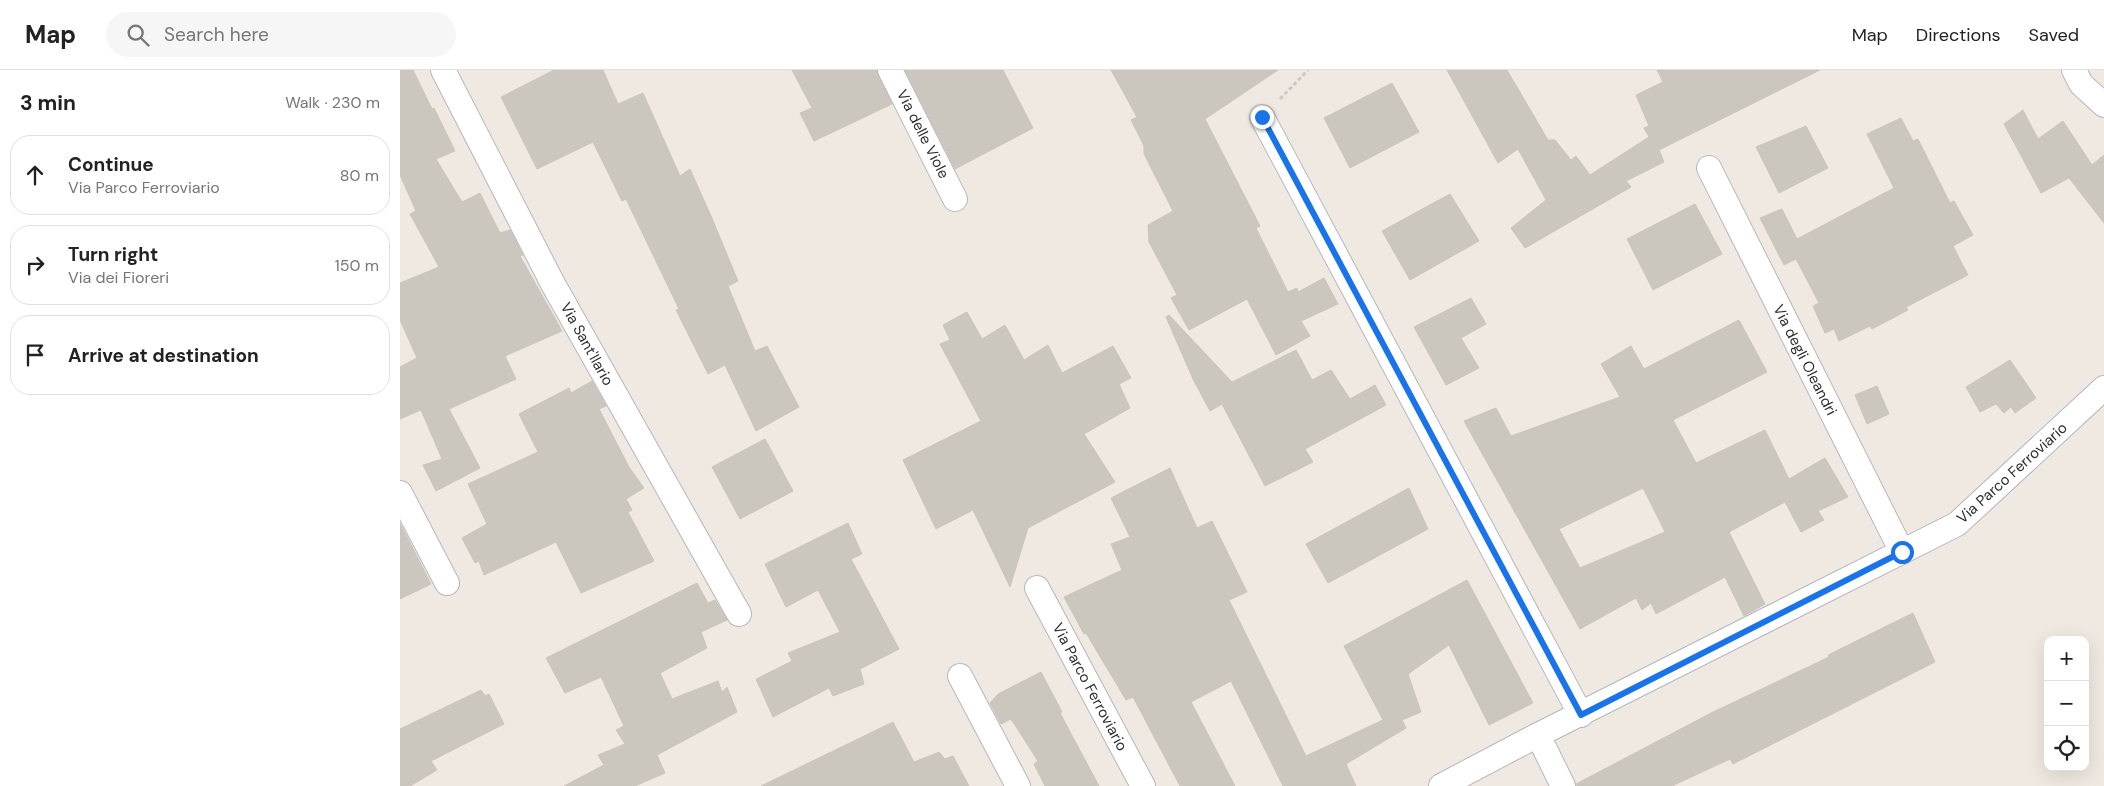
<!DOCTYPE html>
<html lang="en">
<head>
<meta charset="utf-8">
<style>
  body { margin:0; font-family:"DM Sans",sans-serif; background:#f6f6f6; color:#222 }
  .controls { position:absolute; right:15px; bottom:15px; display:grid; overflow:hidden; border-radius:10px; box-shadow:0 5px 20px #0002 }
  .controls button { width:45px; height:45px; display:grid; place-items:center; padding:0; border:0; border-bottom:1px solid #e0e0e0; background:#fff; color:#222; font:25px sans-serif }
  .stop { position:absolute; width:15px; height:15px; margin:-11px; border:4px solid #1a73e8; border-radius:50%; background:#fff }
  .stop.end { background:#1a73e8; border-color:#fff; box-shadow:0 1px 5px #0008 }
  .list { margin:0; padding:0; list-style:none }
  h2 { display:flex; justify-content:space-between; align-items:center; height:65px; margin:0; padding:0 20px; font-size:21px }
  h2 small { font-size:16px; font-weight:400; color:#767676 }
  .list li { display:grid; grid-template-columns:32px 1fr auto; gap:15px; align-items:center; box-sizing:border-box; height:80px; margin:0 10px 10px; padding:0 10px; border:1px solid #e0e0e0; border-radius:20px }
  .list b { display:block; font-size:19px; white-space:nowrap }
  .list p { margin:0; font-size:16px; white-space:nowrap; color:#767676 }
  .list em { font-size:16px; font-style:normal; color:#767676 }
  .icon { flex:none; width:28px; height:28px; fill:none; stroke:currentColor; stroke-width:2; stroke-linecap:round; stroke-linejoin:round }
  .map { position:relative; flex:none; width:1704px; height:716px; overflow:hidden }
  header { display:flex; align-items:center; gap:30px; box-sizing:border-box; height:70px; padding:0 25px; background:#fff; border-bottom:1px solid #e0e0e0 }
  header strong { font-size:24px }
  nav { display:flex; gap:28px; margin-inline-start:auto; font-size:18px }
  .search { width:350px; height:45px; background:#f6f6f6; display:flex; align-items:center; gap:12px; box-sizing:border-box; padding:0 18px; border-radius:28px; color:#767676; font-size:19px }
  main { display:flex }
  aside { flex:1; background:#fff }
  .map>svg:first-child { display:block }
  .building { fill:#cbc7bf; stroke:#cbc5ba; fill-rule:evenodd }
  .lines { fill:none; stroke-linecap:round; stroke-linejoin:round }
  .minor-casing { stroke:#b4b7c1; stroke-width:26 }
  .path { stroke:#c9c9c9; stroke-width:3; stroke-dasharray:4 2.5; stroke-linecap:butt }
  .minor { stroke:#fff; stroke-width:24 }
  .route { stroke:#1a73e8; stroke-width:6 }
  .labels { text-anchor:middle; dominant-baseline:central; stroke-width:4; stroke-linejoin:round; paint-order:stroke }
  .street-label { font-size:15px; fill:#2e2e2e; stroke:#fff }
</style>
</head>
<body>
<header>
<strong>Map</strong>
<div class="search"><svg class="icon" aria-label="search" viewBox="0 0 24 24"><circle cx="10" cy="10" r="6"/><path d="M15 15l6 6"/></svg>Search here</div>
<nav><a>Map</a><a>Directions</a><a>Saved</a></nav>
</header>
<main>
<aside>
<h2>3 min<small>Walk · 230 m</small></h2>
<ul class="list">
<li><svg class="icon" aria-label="ahead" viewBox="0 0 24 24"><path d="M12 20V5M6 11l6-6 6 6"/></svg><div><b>Continue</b><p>Via Parco Ferroviario</p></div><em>80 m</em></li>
<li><svg class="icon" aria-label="right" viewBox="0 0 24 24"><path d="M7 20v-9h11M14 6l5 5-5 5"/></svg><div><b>Turn right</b><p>Via dei Fioreri</p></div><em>150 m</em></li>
<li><svg class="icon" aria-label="arrive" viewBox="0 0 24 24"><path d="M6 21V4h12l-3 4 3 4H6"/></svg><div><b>Arrive at destination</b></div></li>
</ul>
</aside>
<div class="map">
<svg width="1704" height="716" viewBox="0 0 1704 716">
  <rect width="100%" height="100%" fill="#efe9e1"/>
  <!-- building -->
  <g class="building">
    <path d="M 0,0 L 13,0 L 32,39 L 34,38 L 55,81 L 36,89 L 62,132 L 80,123 L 100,163 L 110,160 L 123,185 L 120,186 L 162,261 L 105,286 L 116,309 L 49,339 L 80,398 L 36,421 L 23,395 L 42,389 L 21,340 L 0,349 L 0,297 L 17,288 L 0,250 L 0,213 L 39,197 L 10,144 L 16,141 L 0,105 Z"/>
    <path d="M 154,0 L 203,0 L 218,34 L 243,23 L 280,106 L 290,99 L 311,146 L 338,211 L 328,216 L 355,281 L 367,276 L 399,337 L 356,361 L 325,295 L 308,304 L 276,240 L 279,239 L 226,129 L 222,131 L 193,72 L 137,99 L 101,27 Z"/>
    <path d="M 392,0 L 476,0 L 492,34 L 414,71 L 400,43 L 412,38 Z"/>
    <path d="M 505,0 L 603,0 L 633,58 L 555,99 Z"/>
    <path d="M 711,0 L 878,0 L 805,49 L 860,156 L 856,158 L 888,222 L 897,218 L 898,222 L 924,208 L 938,234 L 901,251 L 910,266 L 876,285 L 847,229 L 789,260 L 771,228 L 777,225 L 749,172 L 748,155 L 773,141 L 744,84 L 744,76 L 731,50 L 737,47 Z"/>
    <path d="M 1047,0 L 1107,0 L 1148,70 L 1155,70 L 1171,90 L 1176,86 L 1190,105 L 1249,67 L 1244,58 L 1249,56 L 1236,25 L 1263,12 L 1257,0 L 1420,0 L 1259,80 L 1264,92 L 1226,111 L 1231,117 L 1125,178 L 1111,158 L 1146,130 L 1118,79 L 1098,93 Z"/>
    <path d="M 992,13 L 1019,62 L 950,98 L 924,48 Z"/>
    <path d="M 1623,40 L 1638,69 L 1663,51 L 1692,95 L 1704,85 L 1704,153 L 1669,108 L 1641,123 L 1604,54 Z"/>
    <path d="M 1501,48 L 1513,71 L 1518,69 L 1550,133 L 1554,131 L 1573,165 L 1553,176 L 1568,205 L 1506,237 L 1508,240 L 1472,259 L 1470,256 L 1439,271 L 1434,259 L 1425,263 L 1413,236 L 1419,233 L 1396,189 L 1384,195 L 1360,148 L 1382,139 L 1397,169 L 1494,118 L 1467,64 Z"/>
    <path d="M 1406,56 L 1428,98 L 1379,123 L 1356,77 Z"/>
    <path d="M 1050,124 L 1079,171 L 1010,210 L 982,161 Z"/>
    <path d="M 1295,134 L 1322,184 L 1253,220 L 1227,169 Z"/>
    <path d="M 1071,228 L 1086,254 L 1061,268 L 1079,298 L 1046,315 L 1014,257 Z"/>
    <path d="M 567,242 L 582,269 L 605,255 L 624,290 L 648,275 L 662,303 L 713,276 L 731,308 L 719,314 L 730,338 L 684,364 L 715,412 L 628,458 L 610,517 L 573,440 L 536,459 L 503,390 L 581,351 L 540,274 L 550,270 L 543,255 Z"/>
    <path d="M 769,245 L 832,312 L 896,280 L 912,310 L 931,300 L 950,329 L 975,315 L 986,335 L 905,379 L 913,392 L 865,416 L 822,334 L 810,341 L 793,309 L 766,247 Z"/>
    <path d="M 1339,250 L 1367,302 L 1273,350 L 1296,393 L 1365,360 L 1389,409 L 1425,388 L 1448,427 L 1418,441 L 1424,450 L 1401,462 L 1385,432 L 1329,462 L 1365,534 L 1344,546 L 1325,507 L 1256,544 L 1251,533 L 1242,540 L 1236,528 L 1180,559 L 1064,351 L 1096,338 L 1111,366 L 1220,327 L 1201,294 L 1231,276 L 1244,299 ZM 1243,418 L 1265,462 L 1180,498 L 1159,459 Z"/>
    <path d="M 1610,290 L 1636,328 L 1615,343 L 1611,337 L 1604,343 L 1596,334 L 1580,342 L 1566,317 Z"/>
    <path d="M 192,311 L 206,336 L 199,339 L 229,397 L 244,418 L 226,429 L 232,440 L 228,442 L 254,491 L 181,523 L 156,472 L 84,505 L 79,491 L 75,493 L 62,468 L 87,454 L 68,414 L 138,382 L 119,344 L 169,318 L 171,323 Z"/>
    <path d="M 1477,316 L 1489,344 L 1467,354 L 1455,325 Z"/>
    <path d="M 365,369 L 393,421 L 340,449 L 312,397 Z"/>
    <path d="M 770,398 L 797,458 L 812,451 L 847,522 L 829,530 L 906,686 L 983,650 L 944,576 L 1067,510 L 1133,633 L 1089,655 L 1049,575 L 1008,604 L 1021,642 L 1002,650 L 1006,658 L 946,694 L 956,716 L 883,716 L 831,611 L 791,632 L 835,716 L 780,716 L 733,627 L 726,630 L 686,563 L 684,564 L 664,527 L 722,500 L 711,474 L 730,467 L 711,428 Z"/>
    <path d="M 1009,418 L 1028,459 L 928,513 L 906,474 Z"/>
    <path d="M 0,453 L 31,514 L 0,529 Z"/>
    <path d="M 448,453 L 462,484 L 451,489 L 499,579 L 460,599 L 464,614 L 433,626 L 429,618 L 373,647 L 356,609 L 392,591 L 388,583 L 440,562 L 418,520 L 386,537 L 365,494 Z"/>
    <path d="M 297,513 L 308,533 L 315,530 L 327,550 L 301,562 L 307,578 L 260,603 L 272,629 L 318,611 L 322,622 L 327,617 L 337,642 L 257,685 L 265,703 L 235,716 L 164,716 L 204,695 L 198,685 L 225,674 L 216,660 L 224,656 L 201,607 L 165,623 L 146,588 Z"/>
    <path d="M 1513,543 L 1535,592 L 1333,694 L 1330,689 L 1272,716 L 1177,716 L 1176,714 L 1311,643 L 1429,587 L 1428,585 Z"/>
    <path d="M 641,602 L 662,642 L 660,643 L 699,716 L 645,716 L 634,694 L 638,691 L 611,649 L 601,654 L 590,633 L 598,624 Z"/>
    <path d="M 81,620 L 85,626 L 89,624 L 104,654 L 31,691 L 37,700 L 10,716 L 0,716 L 0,659 Z"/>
    <path d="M 493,652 L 514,692 L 539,682 L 545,689 L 553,686 L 569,716 L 361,716 Z"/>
  </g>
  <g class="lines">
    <defs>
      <g id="minor">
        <path d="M 43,0 L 153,214 L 339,544"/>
        <path d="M 490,0 L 555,129"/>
        <path d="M 1674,0 L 1681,14 L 1704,35"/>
        <path d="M 862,47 L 1181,645"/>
        <path d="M 1309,98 L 1502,482"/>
        <path d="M 0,423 L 47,513"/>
        <path d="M 637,518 L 743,716"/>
        <path d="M 560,606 L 618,716"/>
        <path d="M 1138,665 L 1163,716"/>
        <path d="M 1041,716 L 1138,665 L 1557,454 L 1704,318"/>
      </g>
    </defs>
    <!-- minor casing -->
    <use href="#minor" class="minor-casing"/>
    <!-- path -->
    <path class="path" d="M 880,29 L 908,0"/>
    <!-- minor -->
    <use href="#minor" class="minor"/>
  </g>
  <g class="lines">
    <!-- route -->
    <path class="route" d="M 862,47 L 1181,645 L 1502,482"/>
  </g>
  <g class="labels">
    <!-- street labels -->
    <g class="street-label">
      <text transform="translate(523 64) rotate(63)">Via delle Viole</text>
      <text transform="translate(187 274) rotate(61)">Via Sant'Ilario</text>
      <text transform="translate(1405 290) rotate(63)">Via degli Oleandri</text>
      <text transform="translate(1612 403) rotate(-42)">Via Parco Ferroviario</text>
      <text transform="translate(690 617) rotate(62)">Via Parco Ferroviario</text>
    </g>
  </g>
</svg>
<div class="controls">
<button>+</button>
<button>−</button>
<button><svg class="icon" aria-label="locate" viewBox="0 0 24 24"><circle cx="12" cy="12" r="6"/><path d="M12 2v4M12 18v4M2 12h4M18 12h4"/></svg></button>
</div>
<div class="stop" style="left:1502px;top:482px"></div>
<div class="stop end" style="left:862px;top:47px"></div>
</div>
</main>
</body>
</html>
